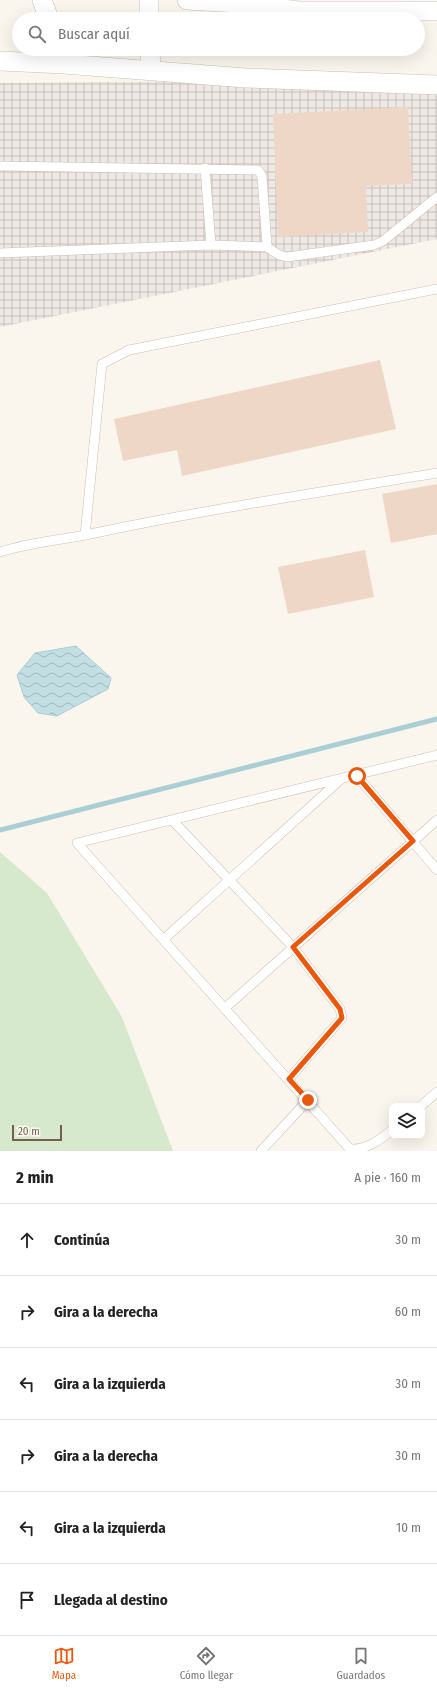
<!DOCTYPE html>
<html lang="es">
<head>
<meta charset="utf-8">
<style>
  body { margin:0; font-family:"Fira Sans Condensed",sans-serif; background:#f2f2f2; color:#222 }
  .controls { position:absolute; right:12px; bottom:12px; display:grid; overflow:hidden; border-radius:8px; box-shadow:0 4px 16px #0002 }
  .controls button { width:36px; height:36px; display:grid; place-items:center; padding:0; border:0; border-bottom:1px solid #e0e0e0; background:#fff; color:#222; font:20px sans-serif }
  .scale { position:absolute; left:12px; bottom:10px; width:50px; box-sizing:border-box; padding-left:4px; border:2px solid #765e51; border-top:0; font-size:11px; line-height:14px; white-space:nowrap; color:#765e51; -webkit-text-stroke:3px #fefaf4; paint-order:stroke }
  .stop { position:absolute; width:12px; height:12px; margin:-9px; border:3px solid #ea580c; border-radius:50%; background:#fff }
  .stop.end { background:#ea580c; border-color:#fff; box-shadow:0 1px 4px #0008 }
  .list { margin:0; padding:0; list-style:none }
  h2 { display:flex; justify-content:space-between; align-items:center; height:52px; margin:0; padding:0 16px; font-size:17px }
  h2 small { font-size:13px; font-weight:400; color:#767676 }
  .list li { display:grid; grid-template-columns:26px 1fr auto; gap:12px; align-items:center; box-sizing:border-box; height:72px; padding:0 16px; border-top:1px solid #e0e0e0 }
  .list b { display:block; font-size:15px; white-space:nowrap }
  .list em { font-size:13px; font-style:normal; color:#767676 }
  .icon { flex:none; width:22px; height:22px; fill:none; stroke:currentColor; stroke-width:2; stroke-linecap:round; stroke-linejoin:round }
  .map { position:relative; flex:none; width:437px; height:1151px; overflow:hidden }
  .search { position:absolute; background:#fff; box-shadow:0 4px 16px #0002; left:12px; right:12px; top:12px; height:44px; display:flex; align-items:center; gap:10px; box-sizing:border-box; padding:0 14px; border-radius:22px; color:#767676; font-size:15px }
  .sheet { height:484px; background:#fff }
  nav { display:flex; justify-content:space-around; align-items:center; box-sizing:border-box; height:56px; border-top:1px solid #e0e0e0; background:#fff; font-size:11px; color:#767676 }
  nav a { display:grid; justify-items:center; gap:2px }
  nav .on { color:#ea580c }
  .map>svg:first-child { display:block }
  .industrial { fill:url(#industrial-grid) }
  .green { fill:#d7e9cc }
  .water { fill:url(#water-waves); stroke:#aaced5 }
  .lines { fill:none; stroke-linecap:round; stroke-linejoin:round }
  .stream { stroke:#aaced5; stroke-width:5 }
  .building { fill:#eed7c7 }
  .lane-casing { stroke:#cdbfb3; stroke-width:10 }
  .street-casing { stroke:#cdbfb3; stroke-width:20 }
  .lane { stroke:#fff; stroke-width:9 }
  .street { stroke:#fff; stroke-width:19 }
  .route { stroke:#ea580c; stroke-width:5 }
</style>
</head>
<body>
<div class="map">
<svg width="437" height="1151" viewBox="0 0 437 1151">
  <defs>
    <pattern id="industrial-grid" width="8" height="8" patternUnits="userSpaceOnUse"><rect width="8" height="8" fill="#eee9e5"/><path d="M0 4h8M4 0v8" fill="none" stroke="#c5c0bc"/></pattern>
    <pattern id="water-waves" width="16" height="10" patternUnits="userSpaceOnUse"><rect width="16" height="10" fill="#c3dfe4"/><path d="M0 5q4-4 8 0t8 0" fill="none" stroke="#a3b8bb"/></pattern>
  </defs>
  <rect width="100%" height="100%" fill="#fbf6ed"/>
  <!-- industrial -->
  <path class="industrial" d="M 437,79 L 437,239 L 0,327 L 0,83 Z"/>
  <!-- green -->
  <path class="green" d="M 0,852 L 47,893 L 122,1017 L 173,1151 L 0,1151 Z"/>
  <!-- water -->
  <path class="water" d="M 76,646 L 111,678 L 108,689 L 57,716 L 38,713 L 24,697 L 17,675 L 35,653 Z"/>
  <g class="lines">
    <!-- stream -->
    <path class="stream" d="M 0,830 L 437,719"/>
  </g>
  <!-- building -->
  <g class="building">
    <path d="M 408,107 L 412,184 L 366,186 L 368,232 L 278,237 L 273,114 Z"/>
    <path d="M 380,360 L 396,429 L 182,476 L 177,450 L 123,461 L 114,419 Z"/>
    <path d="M 437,484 L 437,534 L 391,543 L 382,494 Z"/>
    <path d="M 365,550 L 374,597 L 288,614 L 278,567 Z"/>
  </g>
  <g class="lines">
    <defs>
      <g id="lane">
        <path d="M 0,166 L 258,170 L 262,176 L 267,247"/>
        <path d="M 205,168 L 211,245"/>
        <path d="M 0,253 L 211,245 L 267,247 L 279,255 L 287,257 L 374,245 L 383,241 L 437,197"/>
        <path d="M 85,535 L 102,364 L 129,350 L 437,289"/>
        <path d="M 0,552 C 31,542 63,540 95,533 C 208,509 323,492 437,473"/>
        <path d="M 357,776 L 437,870"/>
        <path d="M 173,821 L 293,947 L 340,1009 L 342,1018 L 289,1079"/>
        <path d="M 164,939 L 340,780"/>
        <path d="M 225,1008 L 437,820"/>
        <path d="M 421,1106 L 437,1092"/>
        <path d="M 392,1130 C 380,1140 366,1150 350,1149 L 77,843 L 437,755"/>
        <path d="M 261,1151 L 308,1100"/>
      </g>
      <g id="street">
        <path d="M 42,0 L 49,19"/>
        <path d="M 149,0 L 149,19"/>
        <path d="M 187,0 L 239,3 L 298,11 L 437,11"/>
        <path d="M 150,49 L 151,70"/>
        <path d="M 0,61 L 64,64 L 246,78 L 437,85"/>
      </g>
    </defs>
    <!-- lane casing -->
    <use href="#lane" class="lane-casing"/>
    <!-- street casing -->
    <use href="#street" class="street-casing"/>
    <!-- lane -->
    <use href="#lane" class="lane"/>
    <!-- street -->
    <use href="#street" class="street"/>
  </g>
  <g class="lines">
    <!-- route -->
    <path class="route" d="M 308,1100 L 289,1079 L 342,1018 L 340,1009 L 293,947 L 413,841 L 357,776"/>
  </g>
</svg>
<div class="controls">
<button><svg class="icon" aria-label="layers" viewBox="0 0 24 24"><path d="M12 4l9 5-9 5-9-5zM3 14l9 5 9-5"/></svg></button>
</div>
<div class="scale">20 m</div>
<div class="stop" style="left:357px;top:776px"></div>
<div class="stop end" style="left:308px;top:1100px"></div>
<div class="search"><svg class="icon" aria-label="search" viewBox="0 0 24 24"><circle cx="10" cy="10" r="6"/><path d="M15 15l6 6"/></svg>Buscar aquí</div>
</div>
<section class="sheet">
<h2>2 min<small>A pie · 160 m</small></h2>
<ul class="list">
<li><svg class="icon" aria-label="ahead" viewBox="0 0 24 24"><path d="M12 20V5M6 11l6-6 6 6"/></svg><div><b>Continúa</b></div><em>30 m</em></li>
<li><svg class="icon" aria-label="right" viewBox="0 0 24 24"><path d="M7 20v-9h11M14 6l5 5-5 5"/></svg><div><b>Gira a la derecha</b></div><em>60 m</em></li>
<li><svg class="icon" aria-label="left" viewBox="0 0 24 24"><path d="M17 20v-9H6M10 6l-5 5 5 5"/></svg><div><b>Gira a la izquierda</b></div><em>30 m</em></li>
<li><svg class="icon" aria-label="right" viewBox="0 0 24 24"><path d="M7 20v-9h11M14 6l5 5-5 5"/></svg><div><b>Gira a la derecha</b></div><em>30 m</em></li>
<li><svg class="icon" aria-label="left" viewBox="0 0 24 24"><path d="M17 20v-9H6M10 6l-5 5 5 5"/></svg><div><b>Gira a la izquierda</b></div><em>10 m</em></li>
<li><svg class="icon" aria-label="arrive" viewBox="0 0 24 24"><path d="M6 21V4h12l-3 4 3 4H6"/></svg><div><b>Llegada al destino</b></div></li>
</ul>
</section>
<nav>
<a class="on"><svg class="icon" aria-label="map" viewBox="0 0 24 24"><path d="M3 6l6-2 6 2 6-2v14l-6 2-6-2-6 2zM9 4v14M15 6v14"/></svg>Mapa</a>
<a><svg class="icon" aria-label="directions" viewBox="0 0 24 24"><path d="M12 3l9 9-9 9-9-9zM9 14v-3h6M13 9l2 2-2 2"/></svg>Cómo llegar</a>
<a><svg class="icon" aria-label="saved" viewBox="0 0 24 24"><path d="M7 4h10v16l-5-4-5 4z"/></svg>Guardados</a>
</nav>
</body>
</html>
